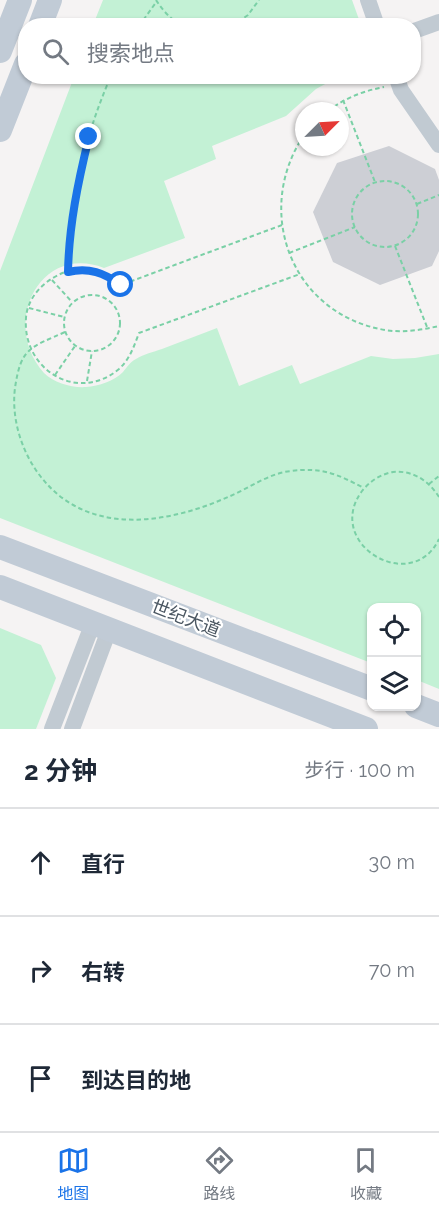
<!DOCTYPE html>
<html lang="zh">
<head>
<meta charset="utf-8">
<style>
  body { margin:0; font-family:Raleway,"Noto Sans SC",sans-serif; background:#f6f6f7; color:#1f2937 }
  .controls { position:absolute; right:18px; bottom:18px; display:grid; overflow:hidden; border-radius:12px; box-shadow:0 2px 4px #0004 }
  .controls button { width:54px; height:54px; display:grid; place-items:center; padding:0; border:0; border-bottom:2px solid #e0e1e3; background:#fff; color:#1f2937; font:30px sans-serif }
  .compass { position:absolute; left:295px; top:102px; width:54px; height:54px; border-radius:50%; background:#fff; box-shadow:0 2px 4px #0004; rotate:66deg }
  .stop { position:absolute; width:18px; height:18px; margin:-14px; border:4px solid #1a73e8; border-radius:50%; background:#fff }
  .stop.end { background:#1a73e8; border-color:#fff; box-shadow:0 2px 6px #0008 }
  .list { margin:0; padding:0; list-style:none }
  h2 { display:flex; justify-content:space-between; align-items:center; height:78px; margin:0; padding:0 24px; font-size:26px }
  h2 small { font-size:20px; font-weight:400; color:#747a83 }
  .list li { display:grid; grid-template-columns:39px 1fr auto; gap:18px; align-items:center; box-sizing:border-box; height:108px; padding:0 24px; border-top:2px solid #e0e1e3 }
  .list b { display:block; font-size:22px; white-space:nowrap }
  .list em { font-size:20px; font-style:normal; color:#747a83 }
  .icon { flex:none; width:33px; height:33px; fill:none; stroke:currentColor; stroke-width:2; stroke-linecap:round; stroke-linejoin:round }
  .map { position:relative; flex:none; width:439px; height:729px; overflow:hidden }
  .search { position:absolute; background:#fff; box-shadow:0 2px 4px #0004; left:18px; right:18px; top:18px; height:66px; display:flex; align-items:center; gap:15px; box-sizing:border-box; padding:0 21px; border-radius:24px; color:#747a83; font-size:22px }
  .sheet { height:402px; background:#fff }
  nav { display:flex; justify-content:space-around; align-items:center; box-sizing:border-box; height:84px; border-top:2px solid #e0e1e3; background:#fff; font-size:16px; color:#747a83 }
  nav a { display:grid; justify-items:center; gap:3px }
  nav .on { color:#1a73e8 }
  .map>svg:first-child { display:block }
  .green { fill:#c3f1d5 }
  .building { fill:#cdcfd5 }
  .lines { fill:none; stroke-linecap:round; stroke-linejoin:round }
  .path { stroke:#7ad0a6; stroke-width:2; stroke-dasharray:4.5 3; stroke-linecap:butt }
  .minor { stroke:#c1cad2; stroke-width:16 }
  .secondary { stroke:#c1cbd6; stroke-width:24 }
  .route { stroke:#1a73e8; stroke-width:8 }
  .labels { text-anchor:middle; dominant-baseline:central; stroke-width:4.5; stroke-linejoin:round; paint-order:stroke }
  .street-label { font-size:18px; fill:#4a5661; stroke:#fff }
</style>
</head>
<body>
<div class="map">
<svg width="439" height="729" viewBox="0 0 439 729">
  <rect width="100%" height="100%" fill="#f5f3f3"/>
  <!-- green -->
  <g class="green">
    <path d="M 103,0 L 352,0 L 361,25 L 93,25 Z"/>
    <path d="M 74,77 L 338,77 L 316,89 L 286,116 L 212,146 L 216,159 L 164,181 L 185,238 L 104,268 C 40,243 0,324 44,373 C 54,383 72,388 86,387 C 99,386 114,381 123,372 C 127,367 131,361 136,359 C 144,354 153,352 162,349 C 180,342 199,335 217,328 L 239,386 L 292,365 L 300,384 L 371,356 L 393,359 L 415,358 L 439,354 L 439,689 L 417,680 L 416,608 L 372,608 L 371,663 L 0,518 L 0,271 Z"/>
    <path d="M 0,628 L 41,645 L 56,678 L 36,729 L 0,729 Z"/>
  </g>
  <!-- building -->
  <path class="building" d="M 389,146 L 435,169 L 439,180 L 439,251 L 432,266 L 380,285 L 333,262 L 313,212 L 337,163 Z"/>
  <g class="lines">
    <!-- path -->
    <g class="path">
      <path d="M 156,0 C 163,11 172,21 184,26"/>
      <path d="M 139,26 L 157,1"/>
      <path d="M 232,26 L 248,15 L 259,0"/>
      <path d="M 343,100 L 375,182"/>
      <path d="M 328,111 C 345,98 363,91 384,87"/>
      <path d="M 304,135 C 253,211 291,314 385,330 C 403,333 421,330 439,326"/>
      <circle cx="385" cy="214" r="33"/>
      <path d="M 417,204 L 439,195"/>
      <path d="M 282,225 L 121,285 C 100,271 76,263 53,278 C 39,286 27,301 26,318 C 22,369 77,404 119,369 C 130,359 134,346 139,333 L 300,274"/>
      <path d="M 395,246 L 427,327"/>
      <path d="M 289,253 L 355,227"/>
      <path d="M 68,272 C 69,205 84,137 111,76"/>
      <path d="M 52,280 L 72,302"/>
      <circle cx="92" cy="323" r="28"/>
      <path d="M 29,308 L 64,317"/>
      <path d="M 65,332 C 30,348 21,347 15,388 C 11,419 22,453 41,477 C 88,537 167,524 228,497 C 248,489 269,473 291,471 C 322,467 337,474 364,488"/>
      <path d="M 55,375 L 75,346"/>
      <path d="M 87,381 L 92,351"/>
      <path d="M 429,484 L 439,476"/>
      <path d="M 439,497 C 429,481 413,470 393,472 C 381,474 370,481 362,491 C 323,544 412,596 439,539"/>
    </g>
    <!-- minor -->
    <g class="minor">
      <path d="M 368,0 L 377,26"/>
      <path d="M 414,31 L 439,22"/>
      <path d="M 396,76 L 401,90 L 439,145"/>
      <path d="M 52,729 L 93,623"/>
      <path d="M 72,729 L 109,630"/>
    </g>
    <!-- secondary -->
    <g class="secondary">
      <path d="M 40,26 L 50,0"/>
      <path d="M 0,51 L 20,0"/>
      <path d="M 0,130 L 26,64"/>
      <path d="M 0,547 L 372,689"/>
      <path d="M 0,587 L 366,729"/>
      <path d="M 416,706 L 439,715"/>
    </g>
  </g>
  <g class="lines">
    <!-- route -->
    <path class="route" d="M 89,137 C 78,182 69,225 68,272 C 89,267 104,273 121,285"/>
  </g>
  <g class="labels">
    <!-- street labels -->
    <g class="street-label">
      <text transform="translate(186 618) rotate(21)">世纪大道</text>
    </g>
  </g>
</svg>
<div class="controls">
<button><svg class="icon" aria-label="locate" viewBox="0 0 24 24"><circle cx="12" cy="12" r="6"/><path d="M12 2v4M12 18v4M2 12h4M18 12h4"/></svg></button>
<button><svg class="icon" aria-label="layers" viewBox="0 0 24 24"><path d="M12 4l9 5-9 5-9-5zM3 14l9 5 9-5"/></svg></button>
</div>
<svg class="compass" viewBox="-18 -18 36 36"><path d="M0-13l5 13h-10z" fill="#e53935"/><path d="M0 13l5-13h-10z" fill="#747a83"/></svg>
<div class="stop" style="left:121px;top:285px"></div>
<div class="stop end" style="left:89px;top:137px"></div>
<div class="search"><svg class="icon" aria-label="search" viewBox="0 0 24 24"><circle cx="10" cy="10" r="6"/><path d="M15 15l6 6"/></svg>搜索地点</div>
</div>
<section class="sheet">
<h2>2 分钟<small>步行 · 100 m</small></h2>
<ul class="list">
<li><svg class="icon" aria-label="ahead" viewBox="0 0 24 24"><path d="M12 20V5M6 11l6-6 6 6"/></svg><div><b>直行</b></div><em>30 m</em></li>
<li><svg class="icon" aria-label="right" viewBox="0 0 24 24"><path d="M7 20v-9h11M14 6l5 5-5 5"/></svg><div><b>右转</b></div><em>70 m</em></li>
<li><svg class="icon" aria-label="arrive" viewBox="0 0 24 24"><path d="M6 21V4h12l-3 4 3 4H6"/></svg><div><b>到达目的地</b></div></li>
</ul>
</section>
<nav>
<a class="on"><svg class="icon" aria-label="map" viewBox="0 0 24 24"><path d="M3 6l6-2 6 2 6-2v14l-6 2-6-2-6 2zM9 4v14M15 6v14"/></svg>地图</a>
<a><svg class="icon" aria-label="directions" viewBox="0 0 24 24"><path d="M12 3l9 9-9 9-9-9zM9 14v-3h6M13 9l2 2-2 2"/></svg>路线</a>
<a><svg class="icon" aria-label="saved" viewBox="0 0 24 24"><path d="M7 4h10v16l-5-4-5 4z"/></svg>收藏</a>
</nav>
</body>
</html>
